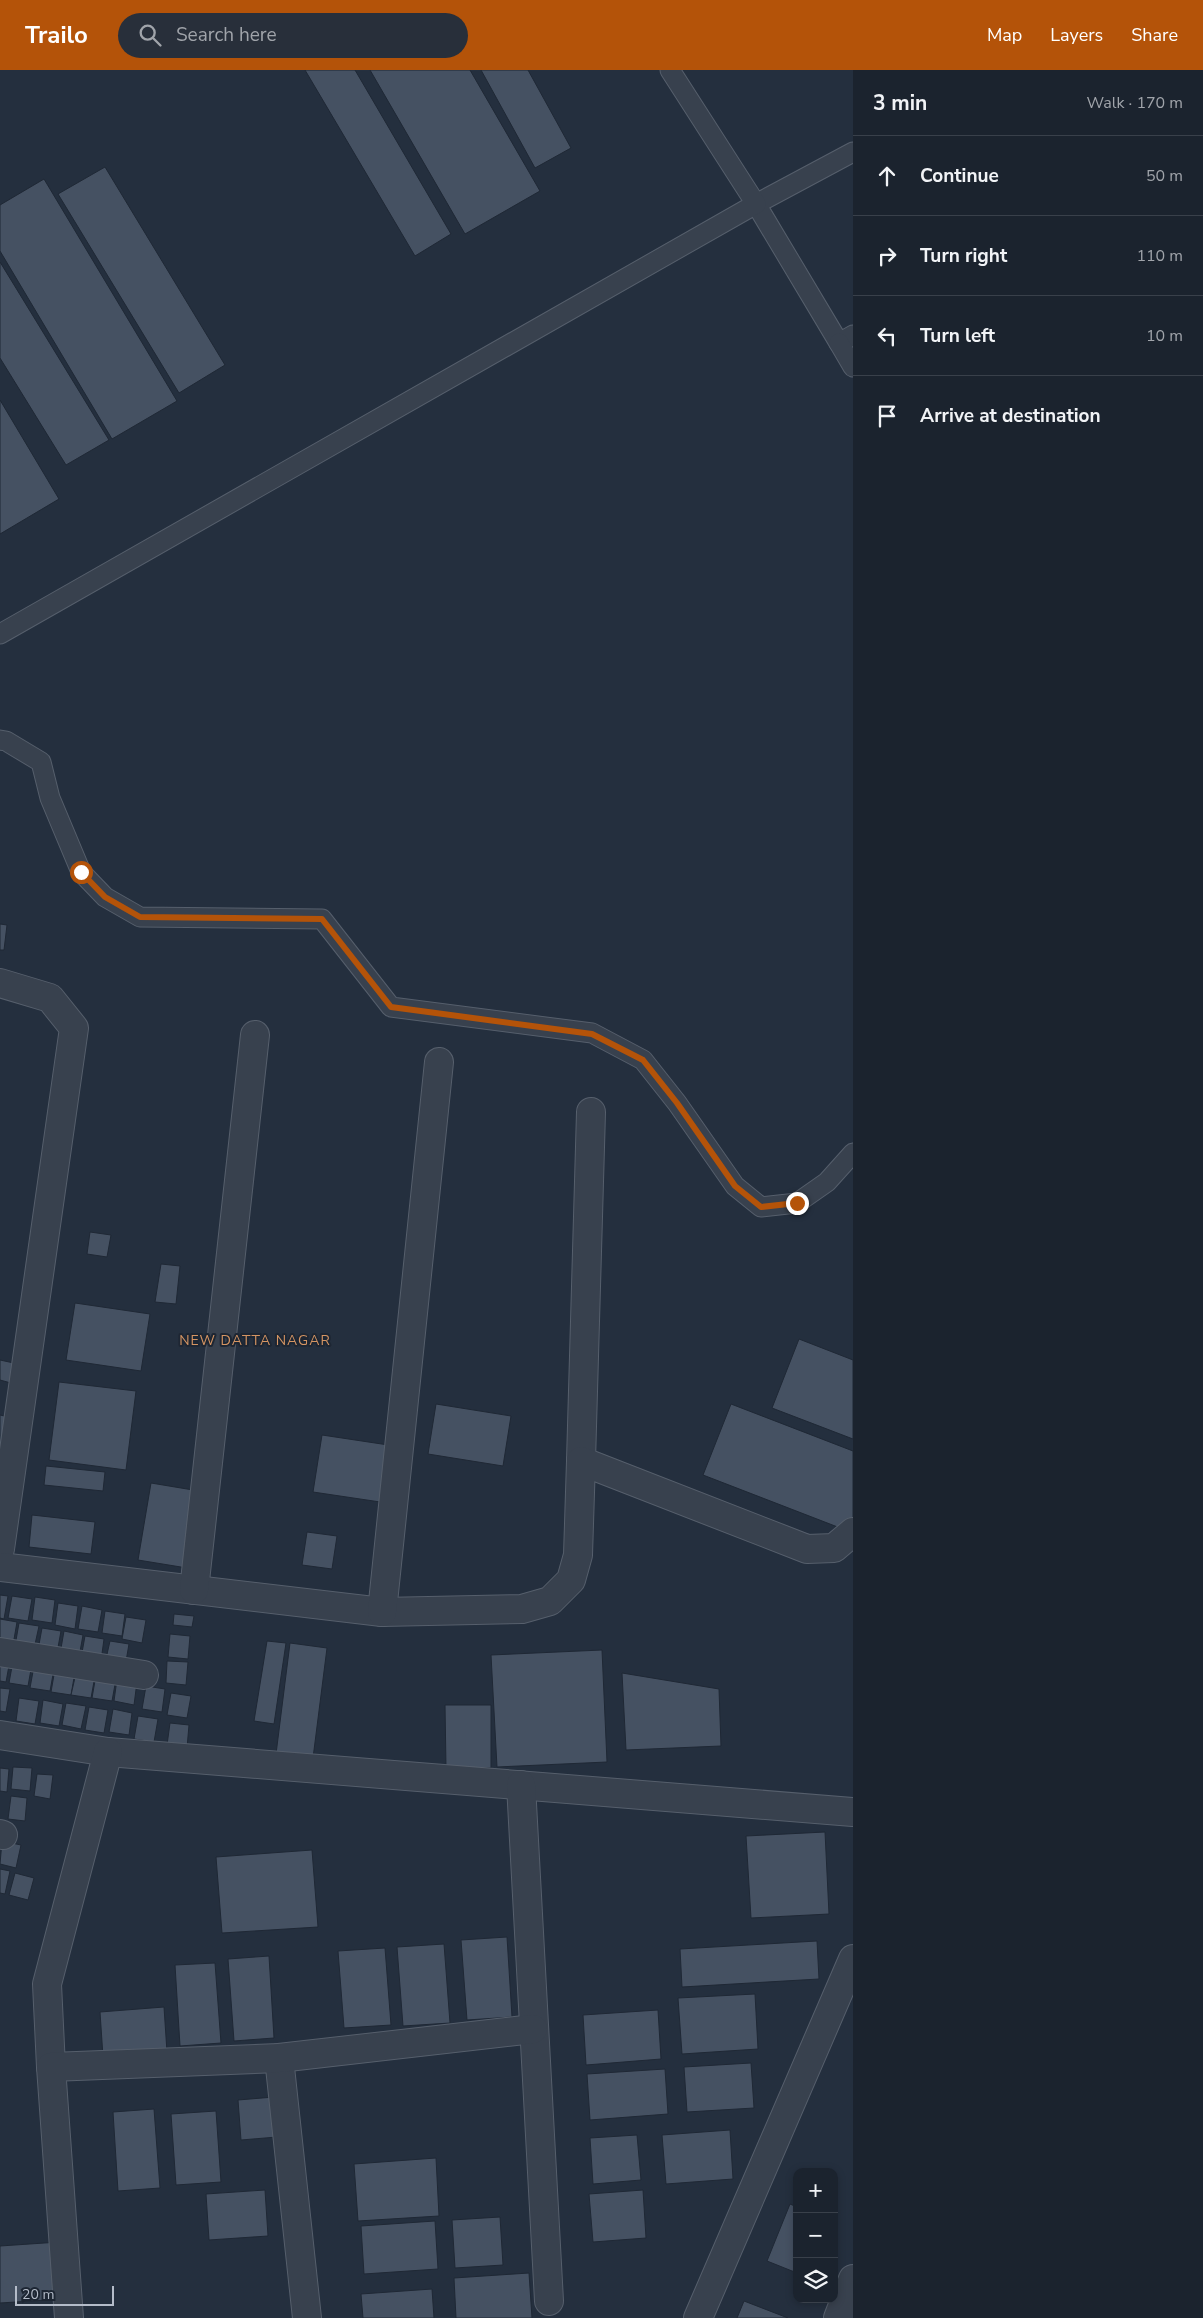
<!DOCTYPE html>
<html lang="en">
<head>
<meta charset="utf-8">
<style>
  body { margin:0; font-family:"Nunito Sans",sans-serif; background:#282f3a; color:#f1f3f6 }
  .controls { position:absolute; right:15px; bottom:15px; display:grid; overflow:hidden; border-radius:10px; box-shadow:0 2px 8px #0003 }
  .controls button { width:45px; height:45px; display:grid; place-items:center; padding:0; border:0; border-bottom:1px solid #39404a; background:#1b232e; color:#f1f3f6; font:25px sans-serif }
  .scale { position:absolute; left:15px; bottom:12px; width:99px; box-sizing:border-box; padding-left:5px; border:2px solid #b4bcc9; border-top:0; font-size:14px; line-height:18px; white-space:nowrap; color:#b4bcc9; -webkit-text-stroke:4px #1d2633; paint-order:stroke }
  .stop { position:absolute; width:15px; height:15px; margin:-11px; border:4px solid #b45309; border-radius:50%; background:#fff }
  .stop.end { background:#b45309; border-color:#fff; box-shadow:0 1px 5px #0008 }
  .list { margin:0; padding:0; list-style:none }
  h2 { display:flex; justify-content:space-between; align-items:center; height:65px; margin:0; padding:0 20px; font-size:21px }
  h2 small { font-size:16px; font-weight:400; color:#a0a4aa }
  .list li { display:grid; grid-template-columns:32px 1fr auto; gap:15px; align-items:center; box-sizing:border-box; height:80px; padding:0 20px; border-top:1px solid #39404a }
  .list b { display:block; font-size:19px; white-space:nowrap }
  .list em { font-size:16px; font-style:normal; color:#a0a4aa }
  .icon { flex:none; width:28px; height:28px; fill:none; stroke:currentColor; stroke-width:2; stroke-linecap:round; stroke-linejoin:round }
  .map { position:relative; flex:none; width:853px; height:2248px; overflow:hidden }
  header { display:flex; align-items:center; gap:30px; box-sizing:border-box; height:70px; padding:0 25px; background:#b45309; color:#fff }
  header strong { font-size:24px }
  nav { display:flex; gap:28px; margin-inline-start:auto; font-size:18px }
  .search { width:350px; height:45px; background:#282f3a; display:flex; align-items:center; gap:12px; box-sizing:border-box; padding:0 18px; border-radius:28px; color:#a0a4aa; font-size:19px }
  main { display:flex }
  aside { flex:1; background:#1b232e }
  .map>svg:first-child { display:block }
  .building { fill:#455162; stroke:#1f2835 }
  .lines { fill:none; stroke-linecap:round; stroke-linejoin:round }
  .service-casing { stroke:#565f6c; stroke-width:21 }
  .minor-casing { stroke:#565f6c; stroke-width:30 }
  .service { stroke:#38414e; stroke-width:19 }
  .minor { stroke:#38414e; stroke-width:28 }
  .route { stroke:#b45309; stroke-width:6 }
  .labels { text-anchor:middle; dominant-baseline:central; stroke-width:4; stroke-linejoin:round; paint-order:stroke }
  .neighbourhood-label { font-size:14px; letter-spacing:1px; fill:#d59563; stroke:#1d2633 }
</style>
</head>
<body>
<header>
<strong>Trailo</strong>
<div class="search"><svg class="icon" aria-label="search" viewBox="0 0 24 24"><circle cx="10" cy="10" r="6"/><path d="M15 15l6 6"/></svg>Search here</div>
<nav><a>Map</a><a>Layers</a><a>Share</a></nav>
</header>
<main>
<div class="map">
<svg width="853" height="2248" viewBox="0 0 853 2248">
  <rect width="100%" height="100%" fill="#242f3e"/>
  <!-- building -->
  <g class="building">
    <path d="M 305,0 L 355,0 L 451,164 L 415,186 Z"/>
    <path d="M 370,0 L 470,0 L 540,121 L 465,164 Z"/>
    <path d="M 481,0 L 528,0 L 571,78 L 535,98 Z"/>
    <path d="M 105,97 L 225,295 L 179,323 L 58,124 Z"/>
    <path d="M 44,109 L 177,331 L 112,369 L 0,181 L 0,135 Z"/>
    <path d="M 0,192 L 109,370 L 66,395 L 0,288 Z"/>
    <path d="M 0,330 L 59,429 L 0,464 Z"/>
    <path d="M 0,854 L 7,855 L 4,880 L 0,880 Z"/>
    <path d="M 90,1162 L 111,1165 L 107,1187 L 87,1184 Z"/>
    <path d="M 161,1194 L 180,1196 L 176,1234 L 155,1232 Z"/>
    <path d="M 75,1233 L 150,1244 L 141,1301 L 66,1290 Z"/>
    <path d="M 799,1269 L 853,1290 L 853,1369 L 772,1338 Z"/>
    <path d="M 0,1290 L 23,1295 L 18,1315 L 0,1310 Z"/>
    <path d="M 59,1312 L 136,1321 L 126,1400 L 49,1390 Z"/>
    <path d="M 436,1334 L 511,1346 L 503,1396 L 428,1384 Z"/>
    <path d="M 731,1334 L 853,1381 L 853,1448 L 848,1461 L 703,1405 Z"/>
    <path d="M 0,1345 L 9,1347 L 0,1387 Z"/>
    <path d="M 322,1365 L 395,1376 L 387,1433 L 313,1422 Z"/>
    <path d="M 46,1396 L 105,1402 L 103,1421 L 44,1415 Z"/>
    <path d="M 151,1413 L 199,1421 L 187,1498 L 138,1490 Z"/>
    <path d="M 32,1445 L 95,1452 L 91,1484 L 29,1477 Z"/>
    <path d="M 307,1462 L 337,1466 L 332,1499 L 302,1495 Z"/>
    <path d="M 0,1525 L 8,1526 L 4,1549 L 0,1548 Z"/>
    <path d="M 12,1526 L 32,1529 L 28,1551 L 8,1548 Z"/>
    <path d="M 35,1527 L 55,1530 L 52,1553 L 32,1550 Z"/>
    <path d="M 58,1533 L 78,1536 L 75,1559 L 55,1555 Z"/>
    <path d="M 82,1536 L 102,1540 L 98,1562 L 78,1559 Z"/>
    <path d="M 105,1541 L 125,1544 L 122,1566 L 102,1563 Z"/>
    <path d="M 174,1544 L 194,1546 L 192,1557 L 173,1555 Z"/>
    <path d="M 126,1547 L 146,1550 L 142,1573 L 122,1569 Z"/>
    <path d="M 0,1549 L 17,1552 L 13,1575 L 0,1573 Z"/>
    <path d="M 19,1553 L 39,1556 L 34,1579 L 15,1576 Z"/>
    <path d="M 42,1558 L 61,1561 L 57,1583 L 38,1580 Z"/>
    <path d="M 64,1561 L 83,1565 L 79,1587 L 60,1584 Z"/>
    <path d="M 170,1564 L 190,1566 L 188,1589 L 168,1587 Z"/>
    <path d="M 85,1566 L 104,1569 L 101,1591 L 81,1588 Z"/>
    <path d="M 110,1571 L 129,1574 L 125,1597 L 105,1593 Z"/>
    <path d="M 267,1571 L 286,1573 L 274,1654 L 254,1651 Z"/>
    <path d="M 290,1573 L 327,1578 L 313,1688 L 276,1684 Z"/>
    <path d="M 602,1580 L 607,1692 L 497,1697 L 491,1585 Z"/>
    <path d="M 0,1588 L 10,1590 L 6,1612 L 0,1611 Z"/>
    <path d="M 13,1591 L 32,1594 L 28,1616 L 9,1613 Z"/>
    <path d="M 167,1591 L 188,1592 L 186,1615 L 166,1613 Z"/>
    <path d="M 34,1596 L 54,1599 L 50,1621 L 30,1618 Z"/>
    <path d="M 55,1599 L 75,1602 L 71,1625 L 51,1622 Z"/>
    <path d="M 76,1603 L 95,1606 L 91,1628 L 71,1625 Z"/>
    <path d="M 622,1603 L 719,1619 L 721,1676 L 626,1680 Z"/>
    <path d="M 96,1605 L 116,1609 L 112,1631 L 92,1628 Z"/>
    <path d="M 117,1609 L 137,1612 L 134,1635 L 114,1631 Z"/>
    <path d="M 146,1616 L 165,1619 L 162,1642 L 142,1639 Z"/>
    <path d="M 0,1618 L 10,1619 L 6,1642 L 0,1641 Z"/>
    <path d="M 171,1623 L 191,1626 L 187,1648 L 167,1645 Z"/>
    <path d="M 19,1628 L 39,1631 L 35,1654 L 16,1651 Z"/>
    <path d="M 43,1630 L 63,1634 L 59,1656 L 40,1653 Z"/>
    <path d="M 66,1633 L 86,1636 L 81,1659 L 62,1655 Z"/>
    <path d="M 445,1635 L 491,1635 L 491,1698 L 446,1698 Z"/>
    <path d="M 89,1637 L 108,1640 L 104,1663 L 85,1660 Z"/>
    <path d="M 113,1639 L 132,1643 L 129,1665 L 109,1662 Z"/>
    <path d="M 138,1646 L 158,1649 L 154,1672 L 134,1669 Z"/>
    <path d="M 170,1653 L 189,1655 L 187,1678 L 167,1675 Z"/>
    <path d="M 13,1697 L 32,1698 L 30,1721 L 11,1719 Z"/>
    <path d="M 0,1698 L 9,1699 L 7,1722 L 0,1721 Z"/>
    <path d="M 37,1704 L 53,1705 L 50,1729 L 34,1726 Z"/>
    <path d="M 11,1726 L 27,1728 L 25,1751 L 8,1749 Z"/>
    <path d="M 825,1762 L 829,1844 L 751,1848 L 746,1766 Z"/>
    <path d="M 2,1771 L 21,1775 L 16,1798 L 0,1794 Z"/>
    <path d="M 312,1780 L 318,1857 L 222,1863 L 216,1787 Z"/>
    <path d="M 0,1799 L 10,1801 L 5,1824 L 0,1823 Z"/>
    <path d="M 15,1803 L 34,1808 L 28,1830 L 9,1825 Z"/>
    <path d="M 507,1867 L 512,1947 L 467,1950 L 461,1870 Z"/>
    <path d="M 817,1871 L 819,1909 L 682,1917 L 680,1879 Z"/>
    <path d="M 444,1874 L 450,1953 L 403,1956 L 397,1877 Z"/>
    <path d="M 385,1878 L 391,1955 L 344,1958 L 338,1881 Z"/>
    <path d="M 269,1886 L 274,1968 L 234,1971 L 228,1889 Z"/>
    <path d="M 215,1893 L 221,1973 L 180,1976 L 175,1895 Z"/>
    <path d="M 755,1924 L 758,1979 L 682,1984 L 678,1928 Z"/>
    <path d="M 164,1937 L 167,1982 L 103,1987 L 100,1942 Z"/>
    <path d="M 658,1940 L 661,1989 L 586,1995 L 583,1945 Z"/>
    <path d="M 751,1993 L 754,2038 L 687,2042 L 684,1997 Z"/>
    <path d="M 665,1999 L 668,2044 L 590,2050 L 587,2004 Z"/>
    <path d="M 274,2027 L 277,2067 L 241,2070 L 238,2030 Z"/>
    <path d="M 154,2039 L 160,2118 L 118,2121 L 113,2042 Z"/>
    <path d="M 216,2041 L 221,2112 L 176,2115 L 171,2044 Z"/>
    <path d="M 730,2060 L 733,2109 L 666,2114 L 662,2065 Z"/>
    <path d="M 637,2065 L 641,2110 L 593,2114 L 590,2068 Z"/>
    <path d="M 436,2088 L 439,2146 L 358,2151 L 354,2094 Z"/>
    <path d="M 265,2120 L 268,2166 L 209,2170 L 206,2124 Z"/>
    <path d="M 643,2120 L 646,2168 L 593,2172 L 589,2124 Z"/>
    <path d="M 790,2134 L 797,2137 L 797,2203 L 767,2191 Z"/>
    <path d="M 500,2147 L 503,2195 L 455,2198 L 452,2150 Z"/>
    <path d="M 435,2151 L 438,2199 L 364,2204 L 361,2156 Z"/>
    <path d="M 59,2172 L 63,2229 L 0,2233 L 0,2176 Z"/>
    <path d="M 529,2203 L 532,2248 L 456,2248 L 454,2208 Z"/>
    <path d="M 432,2219 L 434,2248 L 363,2248 L 361,2224 Z"/>
    <path d="M 744,2231 L 788,2248 L 737,2248 Z"/>
  </g>
  <g class="lines">
    <defs>
      <g id="service">
        <path d="M 853,82 L 756,134 L 839,273 L 853,265"/>
        <path d="M 839,273 L 853,297"/>
        <path d="M 0,564 L 756,134 L 670,0"/>
        <path d="M 0,670 L 6,671 L 41,692 L 50,728 L 81,802 L 105,827 L 140,847 L 322,849 L 391,937 L 592,963 L 643,990 L 677,1033 L 735,1116 L 761,1137 L 797,1133 L 827,1112 L 853,1083"/>
      </g>
      <g id="minor">
        <path d="M 0,913 L 50,928 L 74,958 L 0,1479"/>
        <path d="M 581,1391 L 591,1042"/>
        <path d="M 0,1497 L 382,1542 L 522,1539 L 550,1531 L 571,1510 L 578,1485 L 581,1391 L 807,1479 L 834,1478 L 853,1462"/>
        <path d="M 194,1520 L 255,965"/>
        <path d="M 382,1542 L 439,992"/>
        <path d="M 0,1582 L 144,1605"/>
        <path d="M 0,1665 L 108,1682 L 853,1742"/>
        <path d="M 521,1715 L 549,2231"/>
        <path d="M 0,1764 L 3,1765"/>
        <path d="M 279,1988 L 307,2248"/>
        <path d="M 51,1997 L 47,1914 L 108,1682"/>
        <path d="M 69,2248 L 51,1997 L 279,1988 L 533,1959"/>
        <path d="M 698,2248 L 853,1889"/>
        <path d="M 838,2248 L 853,2209"/>
      </g>
    </defs>
    <!-- service casing -->
    <use href="#service" class="service-casing"/>
    <!-- minor casing -->
    <use href="#minor" class="minor-casing"/>
    <!-- service -->
    <use href="#service" class="service"/>
    <!-- minor -->
    <use href="#minor" class="minor"/>
  </g>
  <g class="lines">
    <!-- route -->
    <path class="route" d="M 81,802 L 105,827 L 140,847 L 322,849 L 391,937 L 592,964 L 643,990 L 677,1033 L 735,1116 L 761,1137 L 797,1133"/>
  </g>
  <g class="labels">
    <!-- neighbourhood labels -->
    <g class="neighbourhood-label">
      <text x="255" y="1270">NEW DATTA NAGAR</text>
    </g>
  </g>
</svg>
<div class="controls">
<button>+</button>
<button>−</button>
<button><svg class="icon" aria-label="layers" viewBox="0 0 24 24"><path d="M12 4l9 5-9 5-9-5zM3 14l9 5 9-5"/></svg></button>
</div>
<div class="scale">20 m</div>
<div class="stop" style="left:81px;top:802px"></div>
<div class="stop end" style="left:797px;top:1133px"></div>
</div>
<aside>
<h2>3 min<small>Walk · 170 m</small></h2>
<ul class="list">
<li><svg class="icon" aria-label="ahead" viewBox="0 0 24 24"><path d="M12 20V5M6 11l6-6 6 6"/></svg><div><b>Continue</b></div><em>50 m</em></li>
<li><svg class="icon" aria-label="right" viewBox="0 0 24 24"><path d="M7 20v-9h11M14 6l5 5-5 5"/></svg><div><b>Turn right</b></div><em>110 m</em></li>
<li><svg class="icon" aria-label="left" viewBox="0 0 24 24"><path d="M17 20v-9H6M10 6l-5 5 5 5"/></svg><div><b>Turn left</b></div><em>10 m</em></li>
<li><svg class="icon" aria-label="arrive" viewBox="0 0 24 24"><path d="M6 21V4h12l-3 4 3 4H6"/></svg><div><b>Arrive at destination</b></div></li>
</ul>
</aside>
</main>
</body>
</html>
